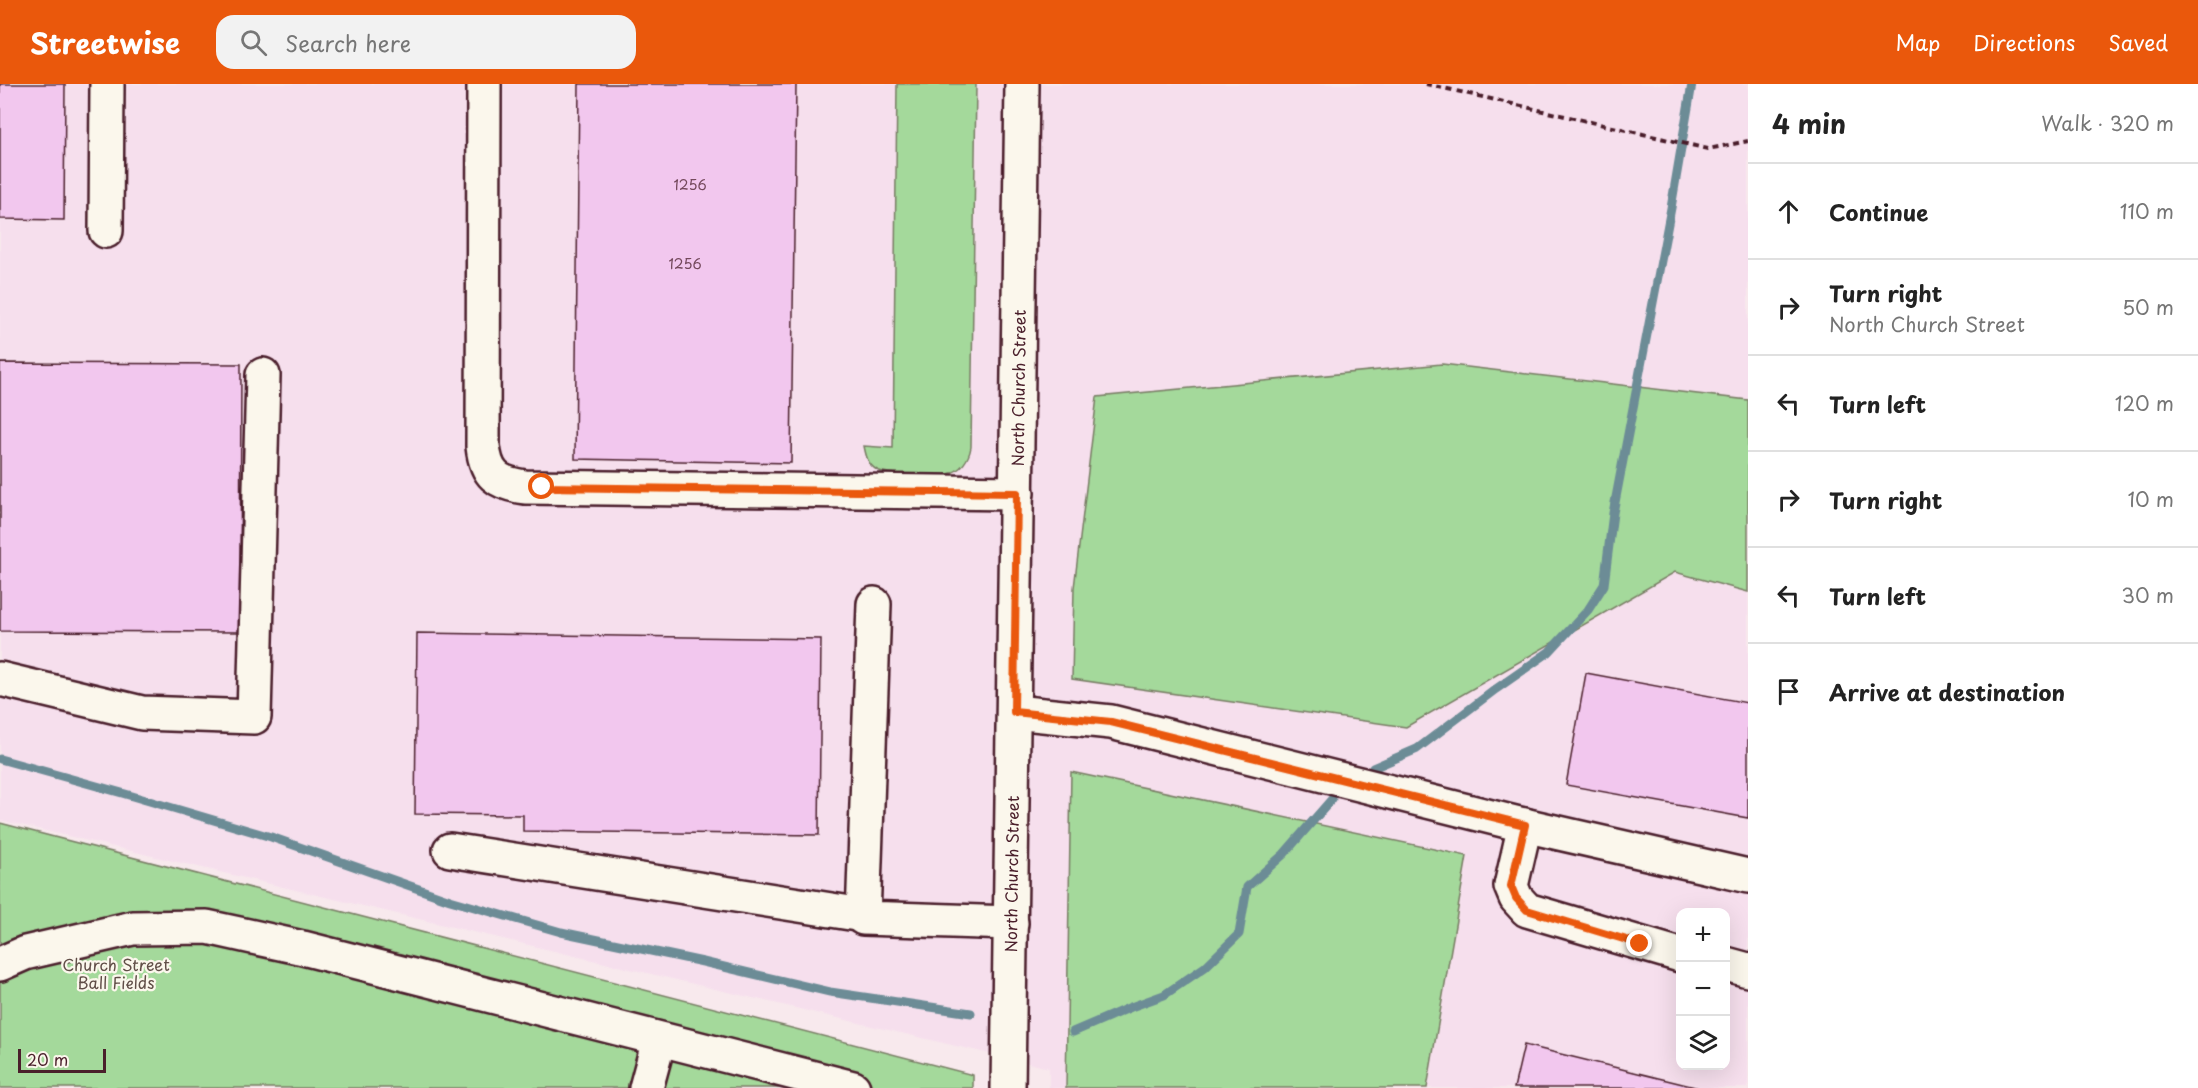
<!DOCTYPE html>
<html lang="en">
<head>
<meta charset="utf-8">
<style>
  body { margin:0; font-family:"Playpen Sans",sans-serif; background:#f2f2f2; color:#222 }
  .controls { position:absolute; right:18px; bottom:18px; display:grid; overflow:hidden; border-radius:12px; box-shadow:0 6px 24px #0002 }
  .controls button { width:54px; height:54px; display:grid; place-items:center; padding:0; border:0; border-bottom:2px solid #e0e0e0; background:#fff; color:#222; font:30px sans-serif }
  .scale { position:absolute; left:18px; bottom:15px; width:88px; box-sizing:border-box; padding-left:6px; border:3px solid #4a1f2b; border-top:0; font-size:16px; line-height:21px; white-space:nowrap; color:#4a1f2b; -webkit-text-stroke:4px #fbf7ec; paint-order:stroke }
  .stop { position:absolute; width:18px; height:18px; margin:-14px; border:4px solid #ea580c; border-radius:50%; background:#fff }
  .stop.end { background:#ea580c; border-color:#fff; box-shadow:0 2px 6px #0008 }
  .list { margin:0; padding:0; list-style:none }
  h2 { display:flex; justify-content:space-between; align-items:center; height:78px; margin:0; padding:0 24px; font-size:26px }
  h2 small { font-size:20px; font-weight:400; color:#767676 }
  .list li { display:grid; grid-template-columns:39px 1fr auto; gap:18px; align-items:center; box-sizing:border-box; height:96px; padding:0 24px; border-top:2px solid #e0e0e0 }
  .list b { display:block; font-size:22px; white-space:nowrap }
  .list p { margin:0; font-size:20px; white-space:nowrap; color:#767676 }
  .list em { font-size:20px; font-style:normal; color:#767676 }
  .icon { flex:none; width:33px; height:33px; fill:none; stroke:currentColor; stroke-width:2; stroke-linecap:round; stroke-linejoin:round }
  .map { position:relative; flex:none; width:1748px; height:1004px; overflow:hidden }
  header { display:flex; align-items:center; gap:36px; box-sizing:border-box; height:84px; padding:0 30px; background:#ea580c; color:#fff }
  header strong { font-size:28px }
  nav { display:flex; gap:33px; margin-inline-start:auto; font-size:21px }
  .search { width:420px; height:54px; background:#f2f2f2; display:flex; align-items:center; gap:15px; box-sizing:border-box; padding:0 21px; border-radius:18px; color:#767676; font-size:22px }
  main { display:flex }
  aside { flex:1; background:#fff }
  .map>svg:first-child { display:block }
  .built { fill:#f6dfed; fill-rule:evenodd }
  .green { fill:#a4d99b; stroke:#777c63; stroke-width:1.5 }
  .lines { fill:none; stroke-linecap:round; stroke-linejoin:round }
  .stream { stroke:#6c8c96; stroke-width:9 }
  .building { fill:#f2c7ee; stroke:#4a1f2b; stroke-width:1.5 }
  .minor-casing { stroke:#4a1f2b; stroke-width:38 }
  .major-casing { stroke:#4a1f2b; stroke-width:38 }
  .path { stroke:#4a1f2b; stroke-width:4; stroke-dasharray:6 4.5; stroke-linecap:butt }
  .minor { stroke:#fbf7ec; stroke-width:33 }
  .major { stroke:#fbf7ec; stroke-width:33 }
  .route { stroke:#ea580c; stroke-width:8 }
  .labels { text-anchor:middle; dominant-baseline:central; stroke-width:4.5; stroke-linejoin:round; paint-order:stroke }
  .number-label { font-size:14px; fill:#74495c }
  .street-label { font-size:16px; fill:#4a1f2b; stroke:#fbf7ec }
  .park-label { font-size:16px; fill:#604e47; stroke:#fbf7ec }
</style>
</head>
<body>
<header>
<strong>Streetwise</strong>
<div class="search"><svg class="icon" aria-label="search" viewBox="0 0 24 24"><circle cx="10" cy="10" r="6"/><path d="M15 15l6 6"/></svg>Search here</div>
<nav><a>Map</a><a>Directions</a><a>Saved</a></nav>
</header>
<main>
<div class="map">
<svg width="1748" height="1004" viewBox="0 0 1748 1004">
  <rect width="100%" height="100%" fill="#f8e9ed"/>
  <filter id="ink" filterUnits="userSpaceOnUse"><feTurbulence type="fractalNoise" baseFrequency=".0167" numOctaves="2"/><feDisplacementMap in="SourceGraphic" scale="12" xChannelSelector="R" yChannelSelector="G"/><feConvolveMatrix kernelMatrix="1 2 1 2 8 2 1 2 1" color-interpolation-filters="sRGB"/></filter>
  <g filter="url(#ink)">
    <!-- built -->
    <path class="built" d="M 0,0 L 1748,0 L 1748,1004 L 1049,1004 L 1049,984 L 0,736 ZM 1680,828 L 1726,828 L 1726,982 L 1680,982 Z"/>
    <!-- green -->
    <g class="green">
      <path d="M 897,0 L 976,0 L 971,363 C 969,375 961,387 948,390 C 938,393 885,391 877,386 C 868,381 866,372 864,362 L 893,364 Z"/>
      <path d="M 1442,280 L 1748,316 L 1748,508 L 1675,488 L 1406,643 L 1072,595 L 1074,504 L 1097,313 Z"/>
      <path d="M 1071,688 L 1467,772 L 1427,1004 L 1066,1004 Z"/>
      <path d="M 0,739 L 973,991 L 973,1004 L 0,1004 Z"/>
    </g>
    <g class="lines">
      <!-- stream -->
      <g class="stream">
        <path d="M 0,675 L 122,709 L 271,753 L 450,816 L 561,848 L 703,878 L 830,908 L 971,929"/>
        <path d="M 1373,684 L 1417,665 L 1496,605 L 1549,568 L 1588,526 L 1604,501 L 1613,429 L 1671,124 L 1692,0"/>
        <path d="M 1073,948 L 1131,923 L 1164,911 L 1205,883 L 1239,850 L 1247,803 L 1284,770 L 1332,715"/>
      </g>
    </g>
    <!-- building -->
    <g class="building">
      <path d="M 0,0 L 65,0 L 64,136 L 0,135 Z"/>
      <path d="M 579,0 L 796,0 L 791,379 L 575,375 Z"/>
      <path d="M 0,279 L 241,280 L 240,548 L 0,547 Z"/>
      <path d="M 417,549 L 821,555 L 819,751 L 523,747 L 523,731 L 415,730 Z"/>
      <path d="M 1586,589 L 1748,619 L 1748,734 L 1566,701 Z"/>
      <path d="M 1524,961 L 1699,1004 L 1514,1004 Z"/>
    </g>
    <g class="lines">
      <defs>
        <g id="minor">
          <path d="M 484,0 L 483,362 C 486,391 497,399 525,403 L 1017,409"/>
          <path d="M 106,147 L 107,0"/>
          <path d="M 874,520 L 863,834 L 1011,839"/>
          <path d="M 0,595 L 142,629 L 254,633 L 263,291"/>
          <path d="M 1014,628 L 1111,638 L 1515,739 L 1748,792"/>
          <path d="M 1525,741 L 1511,802 L 1516,814 L 1527,826 L 1680,871"/>
          <path d="M 450,766 L 863,831"/>
          <path d="M 0,880 L 25,869 L 133,844 L 207,843 L 303,864 L 853,1004"/>
          <path d="M 1726,880 L 1748,886"/>
          <path d="M 646,1004 L 659,956"/>
        </g>
        <g id="major">
          <path id="s1" d="M 1008,1004 L 1022,0"/>
        </g>
      </defs>
      <!-- minor casing -->
      <use href="#minor" class="minor-casing"/>
      <!-- major casing -->
      <use href="#major" class="major-casing"/>
      <!-- path -->
      <path class="path" d="M 1426,0 L 1708,65 L 1748,57"/>
      <!-- minor -->
      <use href="#minor" class="minor"/>
      <!-- major -->
      <use href="#major" class="major"/>
    </g>
  </g>
  <g class="lines" filter="url(#ink)">
    <!-- route -->
    <path class="route" d="M 542,403 L 1017,409 L 1014,628 L 1111,638 L 1525,741 L 1511,802 L 1516,814 L 1527,826 L 1640,860"/>
  </g>
  <g class="labels">
    <!-- number labels -->
    <g class="number-label">
      <text x="690" y="100">1256</text>
      <text x="685" y="179">1256</text>
    </g>
    <!-- street labels -->
    <g class="street-label">
      <text stroke="none"><textPath href="#s1" startOffset="700">North Church Street</textPath></text>
      <text stroke="none"><textPath href="#s1" startOffset="214">North Church Street</textPath></text>
    </g>
    <!-- park labels -->
    <g class="park-label">
      <text x="116" y="880">Church Street<tspan x="116" dy="18">Ball Fields</tspan></text>
    </g>
  </g>
</svg>
<div class="controls">
<button>+</button>
<button>−</button>
<button><svg class="icon" aria-label="layers" viewBox="0 0 24 24"><path d="M12 4l9 5-9 5-9-5zM3 14l9 5 9-5"/></svg></button>
</div>
<div class="scale">20 m</div>
<div class="stop" style="left:542px;top:403px"></div>
<div class="stop end" style="left:1640px;top:860px"></div>
</div>
<aside>
<h2>4 min<small>Walk · 320 m</small></h2>
<ul class="list">
<li><svg class="icon" aria-label="ahead" viewBox="0 0 24 24"><path d="M12 20V5M6 11l6-6 6 6"/></svg><div><b>Continue</b></div><em>110 m</em></li>
<li><svg class="icon" aria-label="right" viewBox="0 0 24 24"><path d="M7 20v-9h11M14 6l5 5-5 5"/></svg><div><b>Turn right</b><p>North Church Street</p></div><em>50 m</em></li>
<li><svg class="icon" aria-label="left" viewBox="0 0 24 24"><path d="M17 20v-9H6M10 6l-5 5 5 5"/></svg><div><b>Turn left</b></div><em>120 m</em></li>
<li><svg class="icon" aria-label="right" viewBox="0 0 24 24"><path d="M7 20v-9h11M14 6l5 5-5 5"/></svg><div><b>Turn right</b></div><em>10 m</em></li>
<li><svg class="icon" aria-label="left" viewBox="0 0 24 24"><path d="M17 20v-9H6M10 6l-5 5 5 5"/></svg><div><b>Turn left</b></div><em>30 m</em></li>
<li><svg class="icon" aria-label="arrive" viewBox="0 0 24 24"><path d="M6 21V4h12l-3 4 3 4H6"/></svg><div><b>Arrive at destination</b></div></li>
</ul>
</aside>
</main>
</body>
</html>
